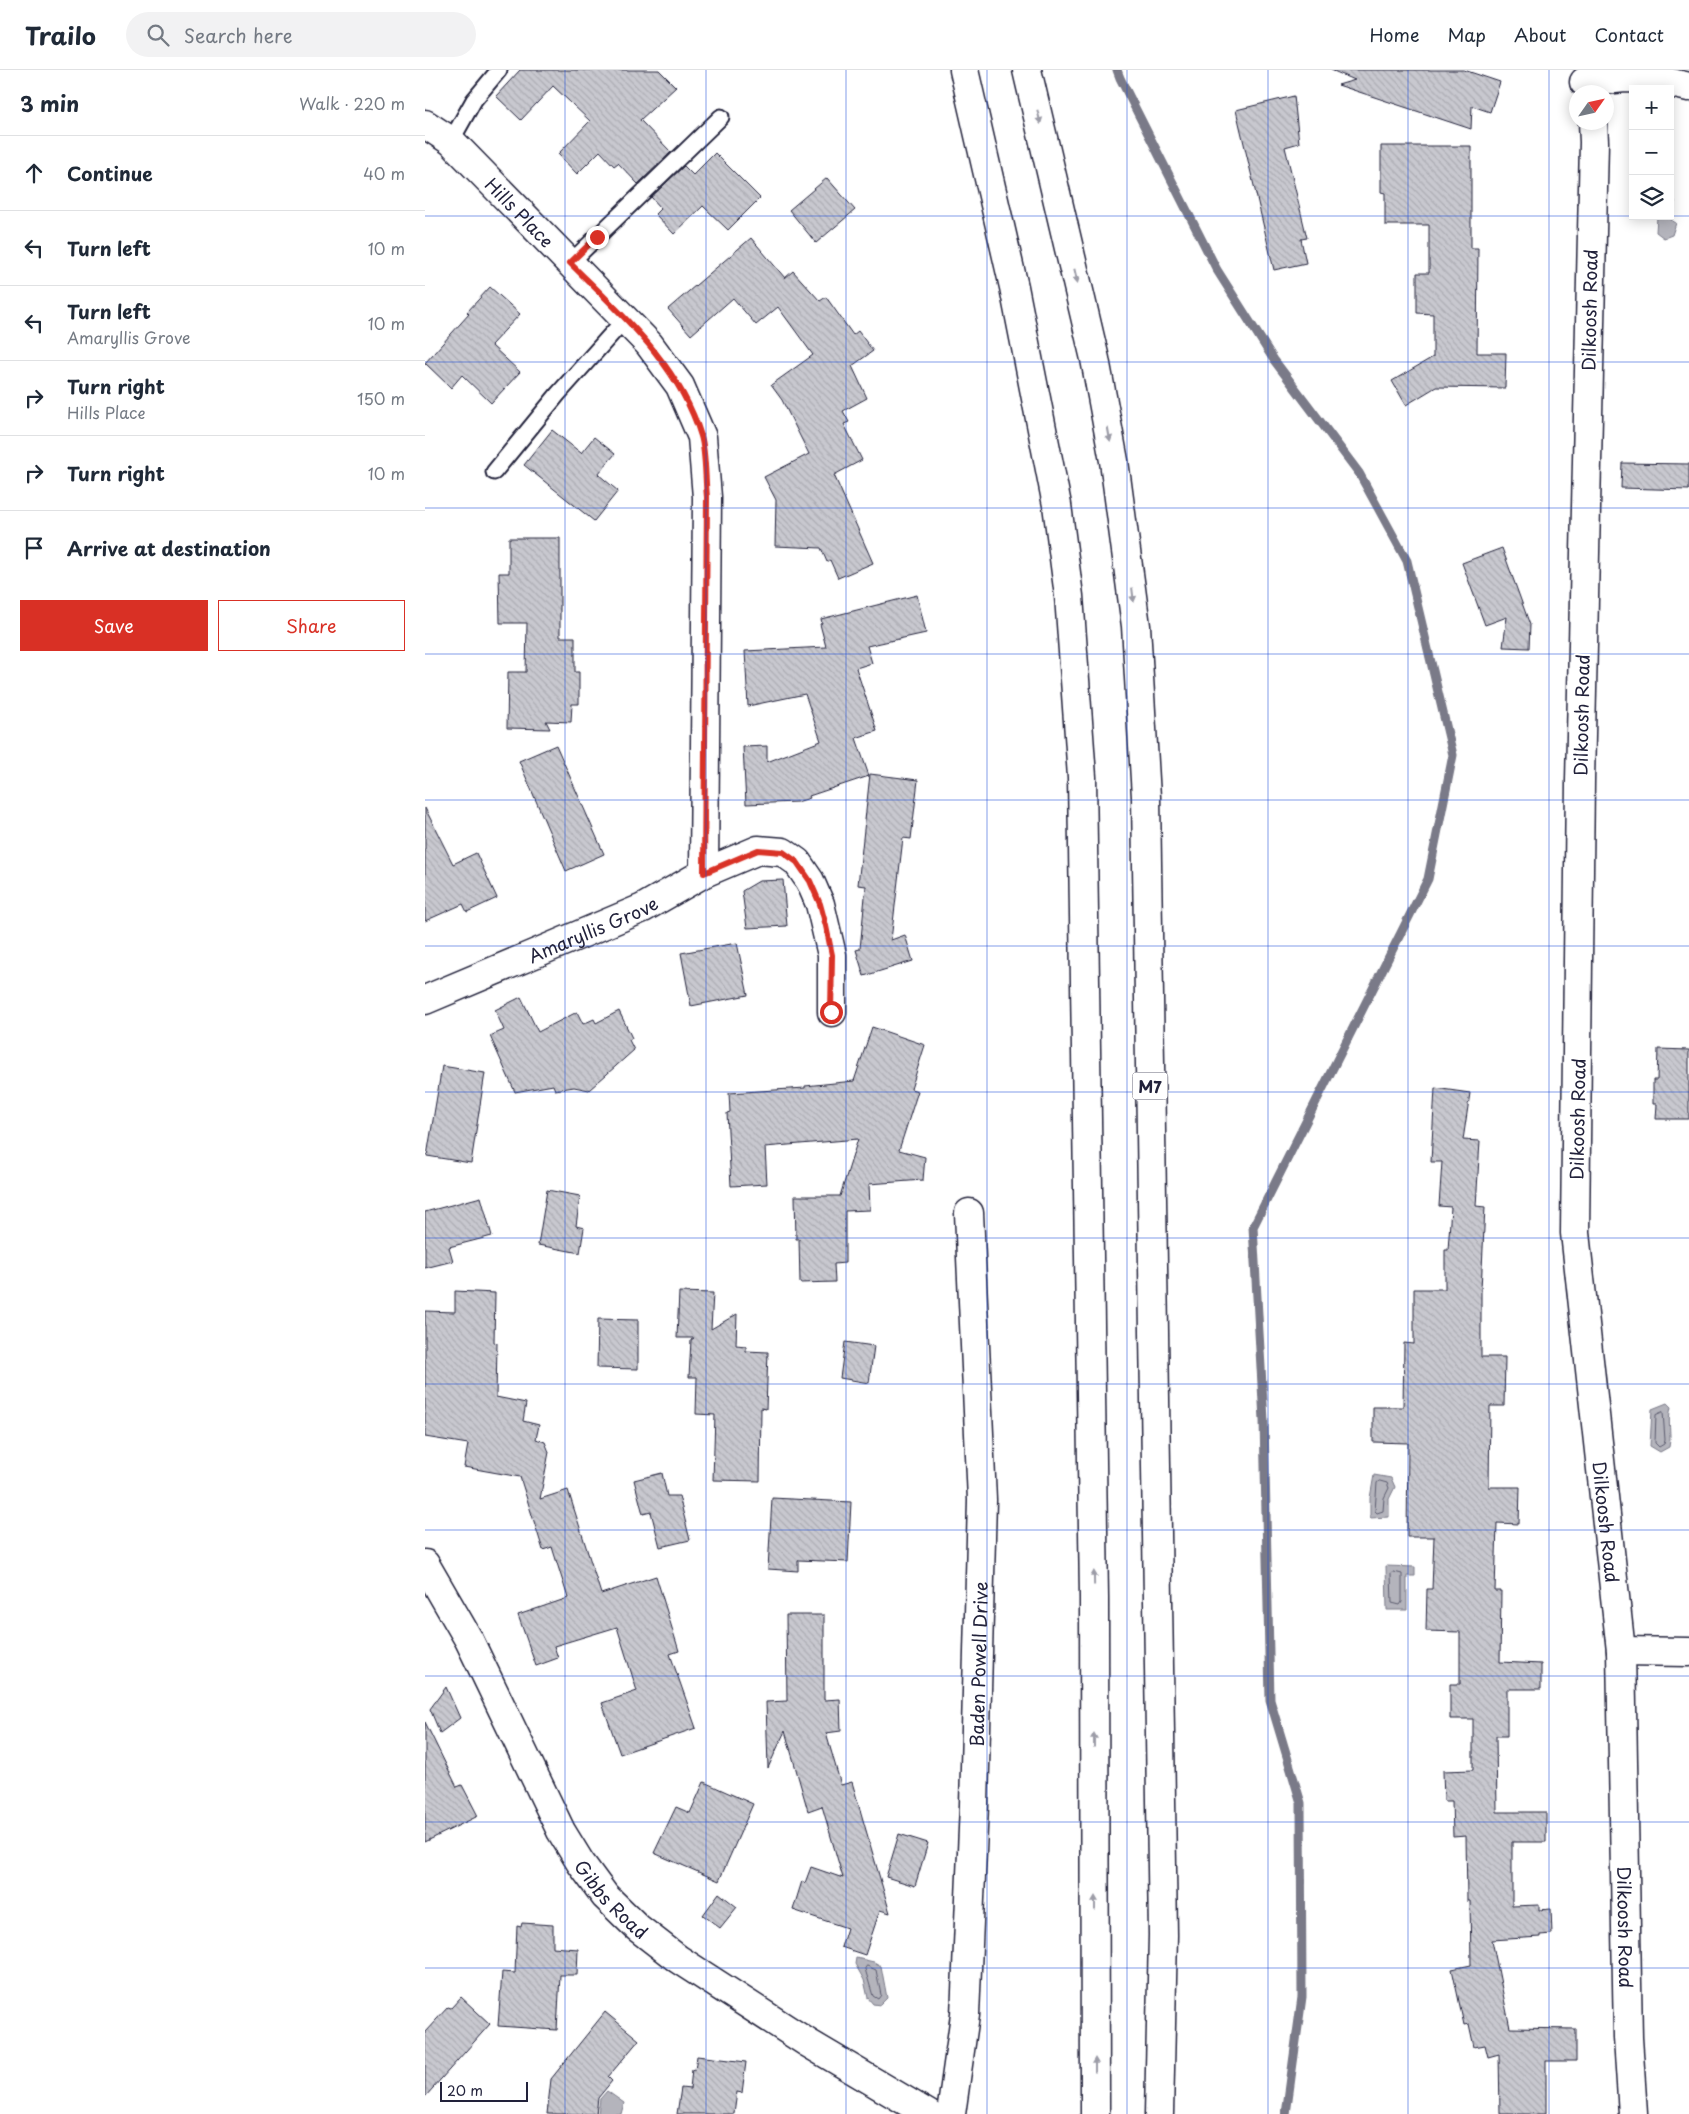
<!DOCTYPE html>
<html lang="en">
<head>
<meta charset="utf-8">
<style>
  body { margin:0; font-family:"Playpen Sans",sans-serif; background:#f2f2f3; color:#1f2937 }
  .controls { position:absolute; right:15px; top:15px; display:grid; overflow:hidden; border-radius:0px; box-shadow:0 2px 12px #0003 }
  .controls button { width:45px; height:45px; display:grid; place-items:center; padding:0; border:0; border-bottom:1px solid #e0e1e3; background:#fff; color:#1f2937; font:25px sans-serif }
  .compass { position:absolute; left:1144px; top:15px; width:45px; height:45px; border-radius:50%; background:#fff; box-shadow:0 2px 12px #0003; rotate:56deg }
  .scale { position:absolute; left:15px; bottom:12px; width:88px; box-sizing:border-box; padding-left:5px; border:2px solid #22223b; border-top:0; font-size:14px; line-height:18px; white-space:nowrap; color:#22223b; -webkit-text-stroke:4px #fff; paint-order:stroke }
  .stop { position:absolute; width:15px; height:15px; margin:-11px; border:4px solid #d93025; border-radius:50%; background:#fff }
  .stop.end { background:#d93025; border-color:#fff; box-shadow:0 1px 5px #0008 }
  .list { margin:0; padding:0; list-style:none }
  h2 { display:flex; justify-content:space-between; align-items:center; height:65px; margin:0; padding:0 20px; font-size:21px }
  h2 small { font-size:16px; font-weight:400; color:#747a83 }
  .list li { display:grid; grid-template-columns:32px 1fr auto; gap:15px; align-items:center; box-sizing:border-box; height:75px; padding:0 20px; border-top:1px solid #e0e1e3 }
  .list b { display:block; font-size:19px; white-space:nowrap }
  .list p { margin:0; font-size:16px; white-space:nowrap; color:#747a83 }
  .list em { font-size:16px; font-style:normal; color:#747a83 }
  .actions { display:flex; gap:10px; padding:15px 20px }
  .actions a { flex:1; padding:11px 0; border:1px solid #d93025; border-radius:0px; text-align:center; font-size:18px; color:#d93025 }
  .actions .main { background:#d93025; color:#fff }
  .icon { flex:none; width:28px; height:28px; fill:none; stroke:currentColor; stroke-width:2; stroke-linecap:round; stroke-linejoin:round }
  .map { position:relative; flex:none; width:1264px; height:2044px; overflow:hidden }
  header { display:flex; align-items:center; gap:30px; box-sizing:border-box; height:70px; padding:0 25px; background:#fff; border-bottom:1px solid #e0e1e3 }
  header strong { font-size:24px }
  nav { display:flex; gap:28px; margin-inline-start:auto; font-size:18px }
  .search { width:350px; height:45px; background:#f2f2f3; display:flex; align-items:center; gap:12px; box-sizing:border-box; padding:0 18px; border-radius:28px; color:#747a83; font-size:19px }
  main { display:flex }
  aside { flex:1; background:#fff }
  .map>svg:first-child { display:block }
  .water { fill:#b4b4bc; stroke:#7a7a88 }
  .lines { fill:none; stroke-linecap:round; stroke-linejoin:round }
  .shore { stroke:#5c5c6f; stroke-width:1 }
  .stream { stroke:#7a7a88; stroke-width:9 }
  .building { fill:url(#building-back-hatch); stroke:#22223b }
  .service-casing { stroke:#22223b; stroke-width:19 }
  .minor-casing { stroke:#22223b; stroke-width:31 }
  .motorway-casing { stroke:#22223b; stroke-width:31 }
  .service { stroke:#fff; stroke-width:15 }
  .minor { stroke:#fff; stroke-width:28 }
  .motorway { stroke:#fff; stroke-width:28 }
  .oneway { fill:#9c9ca7 }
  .route { stroke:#d93025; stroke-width:6 }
  .grid { fill:none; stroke:#1d4ed8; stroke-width:1; stroke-opacity:0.55 }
  .labels { text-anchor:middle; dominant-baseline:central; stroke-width:4; stroke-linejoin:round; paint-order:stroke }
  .shield { fill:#fff; stroke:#646476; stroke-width:1 }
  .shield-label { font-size:16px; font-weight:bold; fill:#22223b }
  .street-label { font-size:18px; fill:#22223b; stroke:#fff }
</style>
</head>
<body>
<header>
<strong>Trailo</strong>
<div class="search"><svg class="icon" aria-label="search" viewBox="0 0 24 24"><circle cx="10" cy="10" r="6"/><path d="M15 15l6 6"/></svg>Search here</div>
<nav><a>Home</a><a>Map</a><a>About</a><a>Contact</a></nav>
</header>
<main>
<aside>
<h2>3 min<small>Walk · 220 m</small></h2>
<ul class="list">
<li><svg class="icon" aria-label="ahead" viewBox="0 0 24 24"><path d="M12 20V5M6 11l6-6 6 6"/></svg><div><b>Continue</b></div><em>40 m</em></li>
<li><svg class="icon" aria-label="left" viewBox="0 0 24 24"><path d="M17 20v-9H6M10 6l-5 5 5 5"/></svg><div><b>Turn left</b></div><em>10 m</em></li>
<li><svg class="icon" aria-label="left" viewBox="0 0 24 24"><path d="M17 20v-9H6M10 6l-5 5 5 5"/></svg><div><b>Turn left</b><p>Amaryllis Grove</p></div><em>10 m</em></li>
<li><svg class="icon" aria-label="right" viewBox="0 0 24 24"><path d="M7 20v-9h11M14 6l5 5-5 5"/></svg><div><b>Turn right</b><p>Hills Place</p></div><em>150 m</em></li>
<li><svg class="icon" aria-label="right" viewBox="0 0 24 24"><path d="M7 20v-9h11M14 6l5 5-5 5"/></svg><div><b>Turn right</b></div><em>10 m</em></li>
<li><svg class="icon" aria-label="arrive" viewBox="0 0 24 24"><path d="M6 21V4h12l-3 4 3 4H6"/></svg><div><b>Arrive at destination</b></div></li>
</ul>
<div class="actions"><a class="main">Save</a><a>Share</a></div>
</aside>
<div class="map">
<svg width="1264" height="2044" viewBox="0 0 1264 2044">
  <defs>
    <pattern id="building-back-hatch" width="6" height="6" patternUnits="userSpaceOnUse" patternTransform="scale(1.25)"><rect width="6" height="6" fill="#c8c8cf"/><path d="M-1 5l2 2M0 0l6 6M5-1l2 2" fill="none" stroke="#acacb3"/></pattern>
  </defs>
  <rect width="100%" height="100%" fill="#fff"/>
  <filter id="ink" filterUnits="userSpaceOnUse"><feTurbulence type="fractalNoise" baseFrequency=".02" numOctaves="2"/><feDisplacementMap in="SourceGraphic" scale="10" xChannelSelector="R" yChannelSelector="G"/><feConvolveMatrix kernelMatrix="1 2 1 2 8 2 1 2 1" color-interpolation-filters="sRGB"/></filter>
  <g filter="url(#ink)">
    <!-- water -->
    <g class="water">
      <path d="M 1245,128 L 1250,131 L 1246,150 L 1251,153 L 1247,165 L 1239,168 L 1231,162 L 1232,146 L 1245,146 Z"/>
      <path d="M 1242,1333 L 1246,1337 C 1242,1353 1247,1363 1244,1377 L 1235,1382 L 1225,1376 L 1227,1339 Z"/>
      <path d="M 949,1405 L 966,1408 L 970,1417 L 964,1429 L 964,1447 L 945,1448 L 945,1428 Z"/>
      <path d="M 961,1496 L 990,1497 L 990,1506 L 982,1506 L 982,1540 L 962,1540 Z"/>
      <path d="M 431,1888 L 449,1892 L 456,1896 L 462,1928 L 455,1935 L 448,1934 L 443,1928 L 439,1910 L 430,1894 Z"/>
      <path d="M 182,2021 L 199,2033 L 196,2044 L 173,2044 L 175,2029 Z"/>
    </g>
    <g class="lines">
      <!-- shore -->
      <g class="shore">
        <path d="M 1238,1342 L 1240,1370 L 1239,1374 L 1234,1377 L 1230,1373 L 1231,1345 Z"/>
        <path d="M 955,1411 L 962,1413 L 964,1418 L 959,1428 L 958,1441 L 952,1443 L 950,1441 L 952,1413 Z"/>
        <path d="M 969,1502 L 977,1504 L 977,1532 L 975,1535 L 967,1533 L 966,1504 Z"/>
        <path d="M 442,1896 L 451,1900 L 456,1925 L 453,1929 L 448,1926 L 440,1899 Z"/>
      </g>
      <!-- stream -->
      <path class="stream" d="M 692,0 L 695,8 L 792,200 L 849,290 L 934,403 L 982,491 L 1028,685 L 1003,809 L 828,1157 L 839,1350 L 845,1630 L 876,1733 L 877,1927 L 861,2044"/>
    </g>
    <!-- building -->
    <g class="building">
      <path d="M 95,0 L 234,0 L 251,17 L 215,50 L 246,82 L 213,114 L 193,93 L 189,96 L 175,81 L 152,104 L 133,84 L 165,51 L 128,16 L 96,50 L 71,26 Z"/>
      <path d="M 906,0 L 1039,0 L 1075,12 L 1065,42 L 1047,36 L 1046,59 L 913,15 L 930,10 Z"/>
      <path d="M 869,26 L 874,73 L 860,77 L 882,168 L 876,169 L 881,193 L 849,200 L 811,40 Z"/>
      <path d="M 956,76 L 1046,76 L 1046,178 L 1053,178 L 1052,283 L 1081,283 L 1080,318 L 1011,317 L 981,335 L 967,311 L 1008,287 L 1008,244 L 992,243 L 992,203 L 1004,203 L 1004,155 L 960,155 L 960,123 L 956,122 Z"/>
      <path d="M 290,83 L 335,128 L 303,160 L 278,136 L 249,164 L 230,144 L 236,138 L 226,127 L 259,96 L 268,105 Z"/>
      <path d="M 402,108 L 430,140 L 391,173 L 364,140 Z"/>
      <path d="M 326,168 L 360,208 L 368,201 L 395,231 L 401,227 L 428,265 L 433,261 L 448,281 L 427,296 L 442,328 L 418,341 L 424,352 L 419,354 L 437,390 L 409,405 L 448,493 L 413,508 L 405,490 L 402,492 L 396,478 L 350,476 L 351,430 L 339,407 L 384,384 L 357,330 L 346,315 L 388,285 L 353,237 L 331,255 L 308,228 L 266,265 L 243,239 Z"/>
      <path d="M 65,217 L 95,244 L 66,275 L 95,302 L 66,333 L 37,305 L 26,318 L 0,293 L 44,244 L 42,242 Z"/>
      <path d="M 127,360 L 156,383 L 169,367 L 190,384 L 173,404 L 193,421 L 169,451 L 99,395 Z"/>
      <path d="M 1197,393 L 1264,394 L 1264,420 L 1196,418 Z"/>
      <path d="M 84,468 L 135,468 L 135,567 L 150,567 L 150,602 L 154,602 L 154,634 L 147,634 L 146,652 L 121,651 L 125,659 L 82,658 L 83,602 L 101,602 L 102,553 L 75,553 L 74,503 L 84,503 Z"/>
      <path d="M 1077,478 L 1105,555 L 1104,578 L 1078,577 L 1082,547 L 1060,555 L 1037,493 Z"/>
      <path d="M 492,525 L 501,563 L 442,576 L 447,593 L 431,598 L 452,661 L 431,668 L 444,706 L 384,726 L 385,728 L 372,732 L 321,734 L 318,677 L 342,676 L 342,692 L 396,671 L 380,624 L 323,636 L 320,581 L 401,577 L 395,554 L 397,553 L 396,549 Z"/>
      <path d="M 131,675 L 179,784 L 141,801 L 94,691 Z"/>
      <path d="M 445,704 L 493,710 L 486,769 L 478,768 L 466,870 L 480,865 L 488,891 L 439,906 L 431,880 L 435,879 L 441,816 L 433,815 Z"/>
      <path d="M 0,738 L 28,794 L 51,783 L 72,828 L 42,842 L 38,834 L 0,851 Z"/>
      <path d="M 358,810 L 362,856 L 322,858 L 317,821 L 334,811 Z"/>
      <path d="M 312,873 L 323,925 L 266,936 L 256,883 Z"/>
      <path d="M 96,927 L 113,962 L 152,942 L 158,954 L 169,949 L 171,953 L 194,941 L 207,968 L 204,970 L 209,980 L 164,1020 L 149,1017 L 130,1020 L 128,1015 L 90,1022 L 65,966 L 79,960 L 70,940 Z"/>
      <path d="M 447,957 L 500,975 L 486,1019 L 493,1021 L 474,1080 L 500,1087 L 498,1110 L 444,1114 L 445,1140 L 420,1141 L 420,1193 L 409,1194 L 410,1212 L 375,1213 L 374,1169 L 371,1169 L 370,1126 L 415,1126 L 433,1069 L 340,1077 L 342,1114 L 306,1116 L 302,1043 L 305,1042 L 304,1023 L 380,1018 L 380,1016 L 429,1011 Z"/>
      <path d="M 1233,979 L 1264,980 L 1264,1049 L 1231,1049 L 1232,1034 L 1228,1034 L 1228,1010 L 1232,1010 Z"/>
      <path d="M 17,996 L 60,1003 L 46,1093 L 2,1086 Z"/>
      <path d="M 1010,1018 L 1045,1023 L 1038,1070 L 1055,1071 L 1051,1136 L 1060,1137 L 1056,1220 L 1056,1287 L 1080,1287 L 1079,1336 L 1065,1336 L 1064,1417 L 1095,1417 L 1094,1454 L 1072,1453 L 1070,1521 L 1076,1521 L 1075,1592 L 1116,1594 L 1116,1619 L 1082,1619 L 1082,1666 L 1071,1666 L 1072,1742 L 1121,1742 L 1121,1772 L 1087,1772 L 1087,1836 L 1114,1835 L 1114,1840 L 1126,1839 L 1127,1864 L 1115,1865 L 1115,1867 L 1067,1870 L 1085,1958 L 1151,1959 L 1151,1991 L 1121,1991 L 1121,2044 L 1075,2044 L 1074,1984 L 1063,1987 L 1060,1975 L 1049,1977 L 1044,1954 L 1039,1955 L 1027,1899 L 1046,1895 L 1045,1831 L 1042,1831 L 1041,1766 L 1028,1767 L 1027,1731 L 1019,1731 L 1018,1701 L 1048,1700 L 1048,1649 L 1025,1649 L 1025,1614 L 1035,1614 L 1035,1562 L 1001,1561 L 1002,1519 L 1007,1519 L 1009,1467 L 982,1467 L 983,1373 L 948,1372 L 948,1337 L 978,1337 L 979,1273 L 989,1274 L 989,1219 L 1020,1219 L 1020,1180 L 1023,1180 L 1026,1137 L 1014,1136 L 1017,1092 L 1006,1092 Z"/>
      <path d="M 122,1120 L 155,1126 L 151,1156 L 159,1158 L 155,1183 L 113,1175 Z"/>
      <path d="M 56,1127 L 67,1166 L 24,1177 L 28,1191 L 0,1198 L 0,1142 Z"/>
      <path d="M 30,1221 L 70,1223 L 69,1272 L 72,1273 L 71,1327 L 101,1333 L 98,1351 L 114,1355 L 111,1369 L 120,1372 L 124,1382 L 115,1429 L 143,1420 L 176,1524 L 231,1506 L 254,1581 L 245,1584 L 271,1658 L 195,1684 L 177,1633 L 212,1621 L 192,1557 L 129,1576 L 133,1588 L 111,1596 L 93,1545 L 143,1528 L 127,1477 L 118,1480 L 95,1407 L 39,1397 L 43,1374 L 0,1367 L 0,1241 L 30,1242 Z"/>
      <path d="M 254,1222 L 288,1223 L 286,1259 L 312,1244 L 311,1275 L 321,1276 L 321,1281 L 343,1282 L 341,1339 L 336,1338 L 335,1411 L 288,1410 L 290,1345 L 271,1344 L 272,1307 L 264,1307 L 266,1270 L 269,1268 L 252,1268 Z"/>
      <path d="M 173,1249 L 213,1250 L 213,1299 L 172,1298 Z"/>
      <path d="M 420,1272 L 449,1276 L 444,1313 L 415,1308 Z"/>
      <path d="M 237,1403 L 242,1426 L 254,1426 L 265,1470 L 235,1477 L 226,1442 L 218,1444 L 209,1410 Z"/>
      <path d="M 347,1428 L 426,1432 L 423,1492 L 373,1490 L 373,1501 L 343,1499 Z"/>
      <path d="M 361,1545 L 399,1545 L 399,1630 L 415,1629 L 416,1661 L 401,1663 L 416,1715 L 427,1712 L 465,1843 L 455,1840 L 440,1885 L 416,1877 L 422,1858 L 368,1840 L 377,1811 L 380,1813 L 386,1797 L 418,1808 L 397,1736 L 383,1741 L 360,1661 L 343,1698 L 341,1632 L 362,1631 Z"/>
      <path d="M 21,1617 L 35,1648 L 15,1663 L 5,1639 Z"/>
      <path d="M 0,1652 L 32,1717 L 37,1715 L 53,1746 L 0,1772 Z"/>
      <path d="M 279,1712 L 328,1734 L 294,1811 L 229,1783 L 251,1737 L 265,1743 Z"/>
      <path d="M 474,1764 L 503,1773 L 490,1816 L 461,1807 Z"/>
      <path d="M 294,1823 L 312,1837 L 295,1858 L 278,1845 Z"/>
      <path d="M 97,1853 L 128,1855 L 128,1877 L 153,1879 L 152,1905 L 135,1905 L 132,1960 L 73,1956 L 77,1902 L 90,1903 L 92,1856 L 96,1857 Z"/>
      <path d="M 36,1927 L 65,1954 L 0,2027 L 0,1962 L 23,1937 L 26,1938 Z"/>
      <path d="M 180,1942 L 214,1970 L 183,2007 L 187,2011 L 173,2028 L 171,2044 L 122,2044 L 126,2009 Z"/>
      <path d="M 272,1986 L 321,1992 L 317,2023 L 312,2022 L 309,2044 L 252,2044 L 256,2018 L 265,2019 L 267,1999 L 270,2000 Z"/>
    </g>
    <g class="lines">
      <defs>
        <g id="service">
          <path d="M 26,71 L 49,30 L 74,0"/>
          <path d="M 145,193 L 296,47"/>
          <path d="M 69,402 L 133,324 L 200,249"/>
        </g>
        <g id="minor">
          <path d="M 1159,12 L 1200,8 L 1228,9 L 1264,17"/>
          <path id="s1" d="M 1168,52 L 1169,72 L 1155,711 L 1150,1163 L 1196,1581 L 1203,1968 L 1208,2044"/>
          <path id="s2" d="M 0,54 L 26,71 L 224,274 L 255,316 L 277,367 L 282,427 L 279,803"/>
          <path id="s3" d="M 0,930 L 218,838 L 279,803 L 333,780 L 358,782 L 372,792 L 385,811 L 395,834 L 407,885 L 407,942"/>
          <path id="s4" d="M 0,1494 L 44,1570 L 136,1761 L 155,1792 L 180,1826 L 213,1858 L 253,1889 L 383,1973 L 503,2044"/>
          <path d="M 1196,1581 L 1264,1582"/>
          <path id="s5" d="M 526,2044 L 540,1945 L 549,1735 L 557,1430 L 544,1143"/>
        </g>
        <g id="motorway">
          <path d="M 539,0 L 589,217 L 632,435 L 644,526 L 657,707 L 669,1528 L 670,2044"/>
          <path d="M 602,0 L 670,289 L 689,391 L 711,556 L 721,727 L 738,1865 L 734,2044"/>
        </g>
      </defs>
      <!-- service casing -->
      <use href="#service" class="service-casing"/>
      <!-- minor casing -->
      <use href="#minor" class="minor-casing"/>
      <!-- motorway casing -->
      <use href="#motorway" class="motorway-casing"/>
      <!-- service -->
      <use href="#service" class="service"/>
      <!-- minor -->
      <use href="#minor" class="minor"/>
      <!-- motorway -->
      <use href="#motorway" class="motorway"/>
    </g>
    <!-- one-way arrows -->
    <defs><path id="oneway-solid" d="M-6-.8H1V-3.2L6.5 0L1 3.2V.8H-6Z" transform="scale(1.25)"/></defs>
    <g class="oneway">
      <use href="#oneway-solid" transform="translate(614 47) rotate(77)"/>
      <use href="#oneway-solid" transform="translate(651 206) rotate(77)"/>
      <use href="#oneway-solid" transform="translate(684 365) rotate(80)"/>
      <use href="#oneway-solid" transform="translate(708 525) rotate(83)"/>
      <use href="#oneway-solid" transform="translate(669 1508) rotate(-91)"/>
      <use href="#oneway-solid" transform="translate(669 1670) rotate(-90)"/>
      <use href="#oneway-solid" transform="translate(670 1833) rotate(-90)"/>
      <use href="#oneway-solid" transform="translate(670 1995) rotate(-90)"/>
    </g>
  </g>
  <g class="lines" filter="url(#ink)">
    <!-- route -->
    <path class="route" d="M 172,167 L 145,193 C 196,244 254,294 276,366 C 281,383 280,409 282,427 L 279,803 L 333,780 L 358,782 L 372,792 L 385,811 L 395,834 L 401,856 L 407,885 L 406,942"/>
  </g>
  <!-- grid -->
  <path class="grid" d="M 140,0 L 140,2044M 281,0 L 281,2044M 421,0 L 421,2044M 562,0 L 562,2044M 702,0 L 702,2044M 843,0 L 843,2044M 983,0 L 983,2044M 1124,0 L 1124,2044M 0,146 L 1208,146M 1245,146 L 1264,146M 0,292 L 1264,292M 0,438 L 1264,438M 0,584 L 1264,584M 0,730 L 1264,730M 0,876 L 1264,876M 0,1022 L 1264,1022M 0,1168 L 1264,1168M 0,1314 L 1264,1314M 0,1460 L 1264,1460M 0,1606 L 1264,1606M 0,1752 L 1264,1752M 0,1898 L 1264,1898"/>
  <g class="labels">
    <!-- shield labels -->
    <rect class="shield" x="707.5" y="1002.5" width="35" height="27" rx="4"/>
    <g class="shield-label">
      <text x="725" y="1016">M7</text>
    </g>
    <!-- street labels -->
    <g class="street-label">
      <text stroke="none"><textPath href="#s2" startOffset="130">Hills Place</textPath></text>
      <text transform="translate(1164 240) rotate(-89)">Dilkoosh Road</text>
      <text transform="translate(1156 645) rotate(-89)">Dilkoosh Road</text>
      <text stroke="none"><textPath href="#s3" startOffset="182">Amaryllis Grove</textPath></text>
      <text transform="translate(1152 1049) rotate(-89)">Dilkoosh Road</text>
      <text stroke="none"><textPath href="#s1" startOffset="1402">Dilkoosh Road</textPath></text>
      <text stroke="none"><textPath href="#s5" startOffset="451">Baden Powell Drive</textPath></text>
      <text stroke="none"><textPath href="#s4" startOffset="385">Gibbs Road</textPath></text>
      <text stroke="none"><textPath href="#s1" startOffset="1808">Dilkoosh Road</textPath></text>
    </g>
  </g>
</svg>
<div class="controls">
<button>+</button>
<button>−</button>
<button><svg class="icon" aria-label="layers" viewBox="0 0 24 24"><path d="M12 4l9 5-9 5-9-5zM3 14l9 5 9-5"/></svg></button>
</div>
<svg class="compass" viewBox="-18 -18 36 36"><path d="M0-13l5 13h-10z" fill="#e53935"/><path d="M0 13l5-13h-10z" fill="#747a83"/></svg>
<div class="scale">20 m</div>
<div class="stop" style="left:406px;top:942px"></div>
<div class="stop end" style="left:172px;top:167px"></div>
</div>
</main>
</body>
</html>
